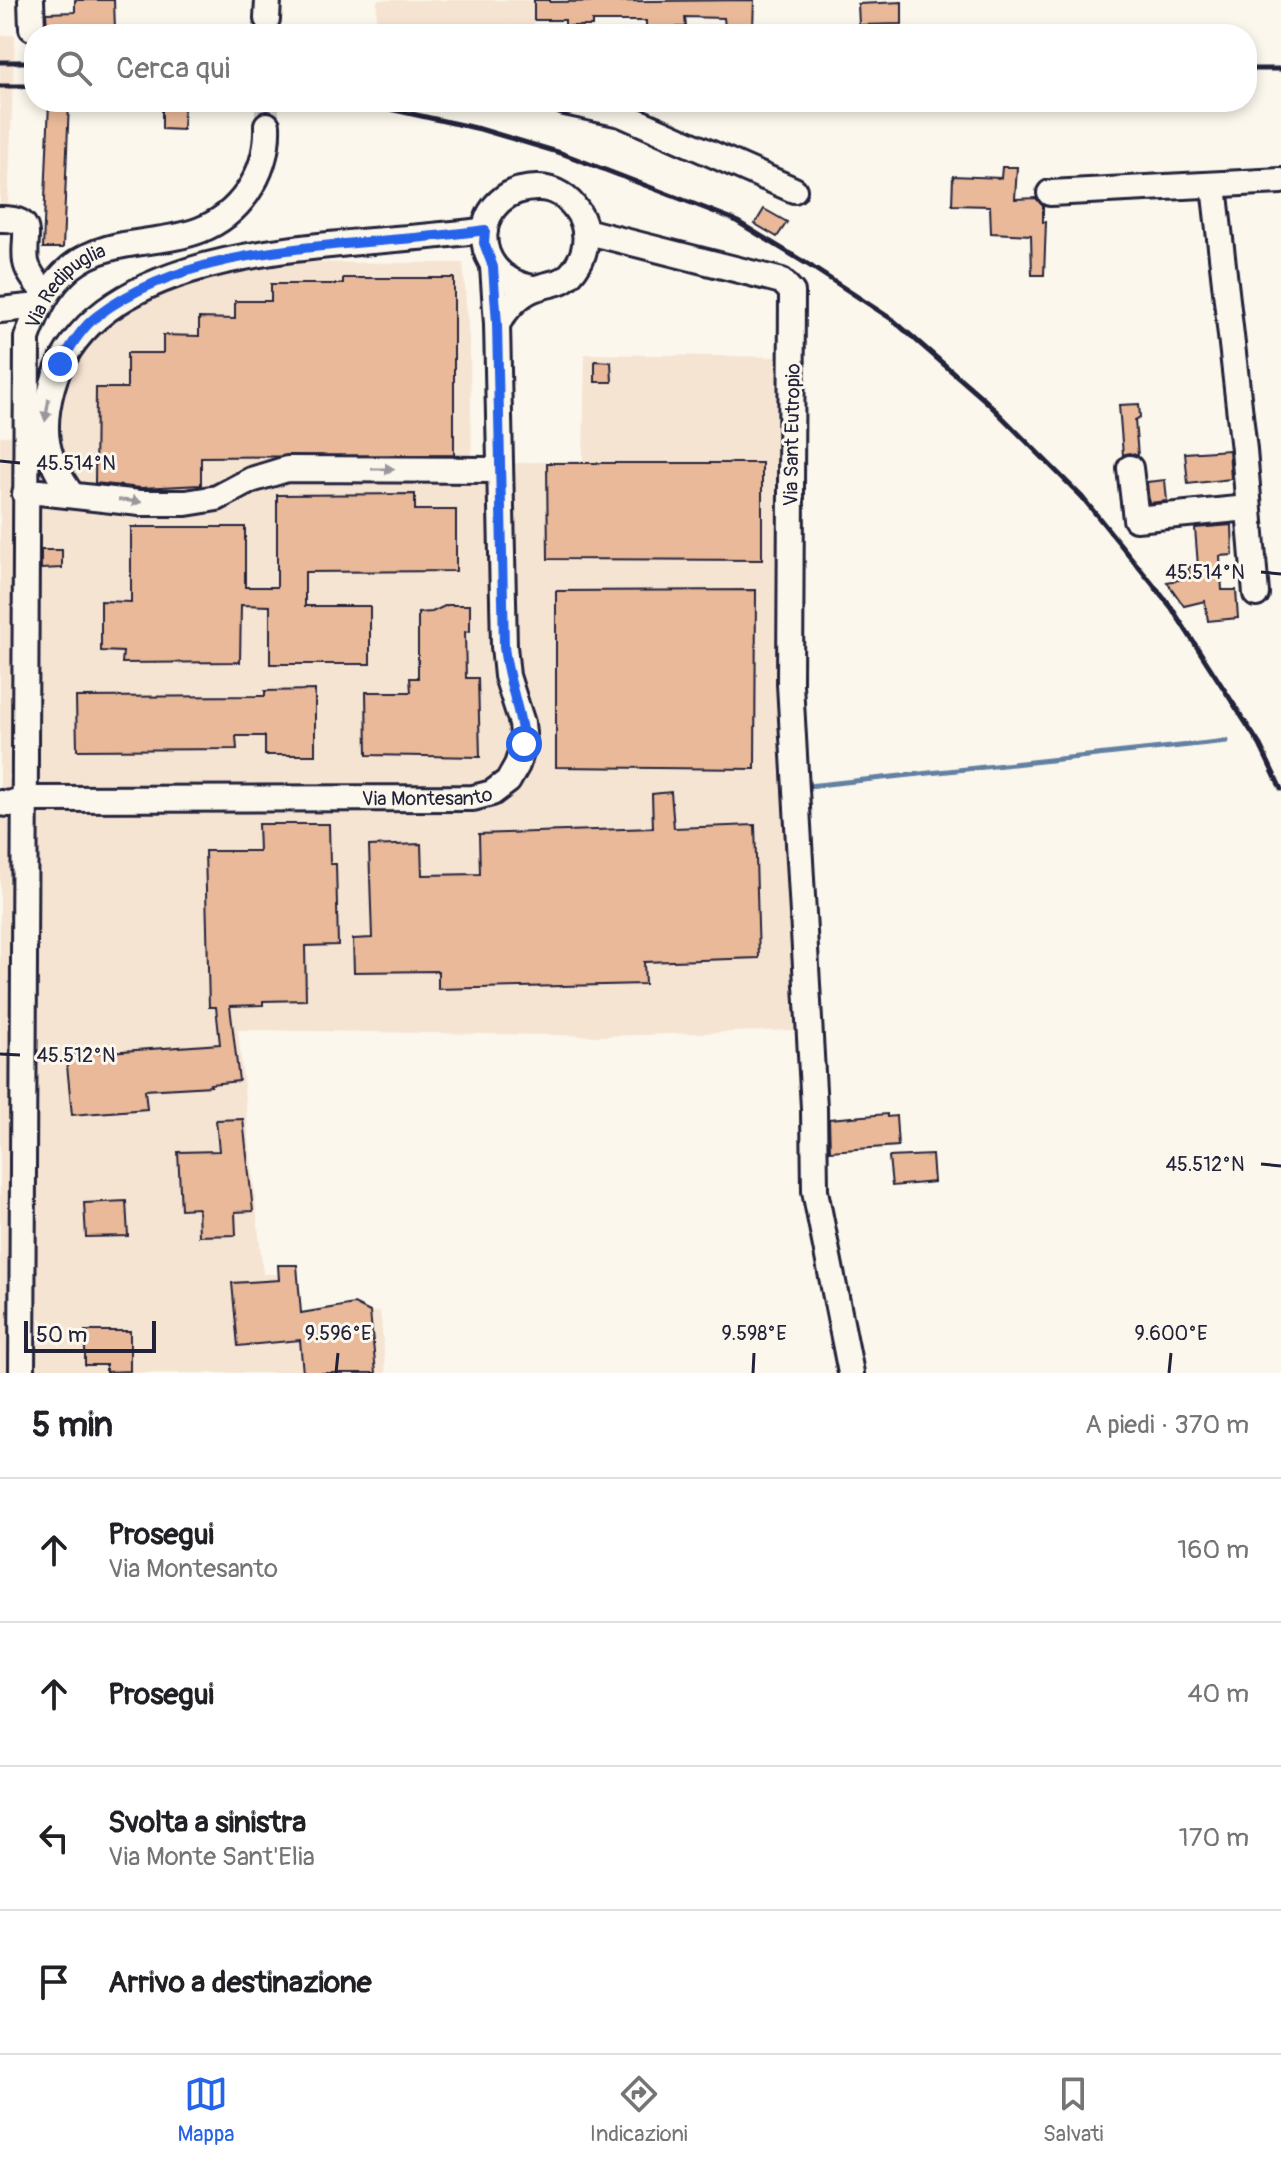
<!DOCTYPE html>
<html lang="it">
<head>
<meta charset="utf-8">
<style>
  body { margin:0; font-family:Pangolin,sans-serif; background:#f6f6f6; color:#202124 }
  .scale { position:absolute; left:24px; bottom:20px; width:132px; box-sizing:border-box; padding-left:8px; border:4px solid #22223b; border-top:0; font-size:22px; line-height:28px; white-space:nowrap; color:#22223b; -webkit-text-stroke:6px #fbf7ec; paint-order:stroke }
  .stop { position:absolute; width:24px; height:24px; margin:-18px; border:6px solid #2563eb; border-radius:50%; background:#fff }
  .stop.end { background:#2563eb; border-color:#fff; box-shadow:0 2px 8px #0008 }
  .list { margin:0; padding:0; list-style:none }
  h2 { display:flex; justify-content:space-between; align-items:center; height:104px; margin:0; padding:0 32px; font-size:34px }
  h2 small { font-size:26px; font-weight:400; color:#757577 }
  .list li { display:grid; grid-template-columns:52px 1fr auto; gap:24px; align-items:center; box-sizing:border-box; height:144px; padding:0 32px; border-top:2px solid #e0e0e0 }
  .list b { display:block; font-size:30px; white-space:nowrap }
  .list p { margin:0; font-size:26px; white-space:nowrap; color:#757577 }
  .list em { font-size:26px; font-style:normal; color:#757577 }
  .icon { flex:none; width:44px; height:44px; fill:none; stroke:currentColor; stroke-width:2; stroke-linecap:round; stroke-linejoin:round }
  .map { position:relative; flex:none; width:1281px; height:1373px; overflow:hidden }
  .search { position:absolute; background:#fff; box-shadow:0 4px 12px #0003; left:24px; right:24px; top:24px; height:88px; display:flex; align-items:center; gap:20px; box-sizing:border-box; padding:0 28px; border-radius:32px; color:#757577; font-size:30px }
  .sheet { height:680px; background:#fff }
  nav { display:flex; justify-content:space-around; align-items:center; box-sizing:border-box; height:112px; border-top:2px solid #e0e0e0; background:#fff; font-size:22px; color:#757577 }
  nav a { display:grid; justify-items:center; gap:4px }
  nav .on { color:#2563eb }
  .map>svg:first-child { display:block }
  .built { fill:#f6e4d3 }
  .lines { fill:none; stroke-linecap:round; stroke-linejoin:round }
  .stream { stroke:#6380a3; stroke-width:5 }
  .building { fill:#e9b999; stroke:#22223b; stroke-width:2 }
  .minor-tunnel { stroke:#d0ccc9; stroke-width:24; stroke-dasharray:24 12; stroke-linecap:butt }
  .minor-casing { stroke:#22223b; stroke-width:30 }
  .minor { stroke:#fbf7ec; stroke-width:24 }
  .rail { stroke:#22223b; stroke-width:5 }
  .oneway { fill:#99979c }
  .route { stroke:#2563eb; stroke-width:10 }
  .ticks { fill:none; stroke:#22223b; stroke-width:3 }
  .labels { text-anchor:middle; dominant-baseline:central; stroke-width:6; stroke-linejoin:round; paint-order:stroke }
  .street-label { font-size:20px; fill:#22223b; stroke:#fbf7ec }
  .ticks-label { font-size:20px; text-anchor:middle; fill:#22223b; stroke:#fbf7ec; stroke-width:6; stroke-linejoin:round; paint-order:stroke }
</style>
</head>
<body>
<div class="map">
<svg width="1281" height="1373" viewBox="0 0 1281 1373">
  <rect width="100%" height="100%" fill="#fbf7ec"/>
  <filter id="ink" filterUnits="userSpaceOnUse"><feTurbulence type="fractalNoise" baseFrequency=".0125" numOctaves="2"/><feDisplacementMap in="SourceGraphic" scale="16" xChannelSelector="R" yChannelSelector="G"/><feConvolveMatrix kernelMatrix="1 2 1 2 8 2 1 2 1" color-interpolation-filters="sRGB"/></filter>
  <g filter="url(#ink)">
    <!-- built -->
    <g class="built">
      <path d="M 377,0 L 534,0 L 534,26 L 376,24 Z"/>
      <path d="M 0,35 L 15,35 L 8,206 L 0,206 Z"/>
      <path d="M 243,262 L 463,263 L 470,352 L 472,465 L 583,460 L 585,354 L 786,357 L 795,1030 L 607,1036 L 238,1030 L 263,1274 L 293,1275 L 296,1322 L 380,1311 L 386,1373 L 0,1373 L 0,436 L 54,434 L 67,373 L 94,330 L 138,301 Z"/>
    </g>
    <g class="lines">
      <!-- stream -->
      <g class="stream">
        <path d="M 808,786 L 1227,741"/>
        <path d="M 802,1115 L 803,1153"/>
      </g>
    </g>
    <!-- building -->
    <g class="building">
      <path d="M 75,0 L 114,0 L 115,29 L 47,30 L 46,13 L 75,12 Z"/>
      <path d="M 534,0 L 550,0 L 550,2 L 754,0 L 753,28 L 725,27 L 724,18 L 685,17 L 686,27 L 646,27 L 646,21 L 592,21 L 592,26 L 565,26 L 565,20 L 534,20 Z"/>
      <path d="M 902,2 L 902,24 L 859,25 L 858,4 Z"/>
      <path d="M 49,102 L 69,102 L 63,248 L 43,248 Z"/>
      <path d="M 162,107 L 184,108 L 183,130 L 162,129 Z"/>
      <path d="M 1002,167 L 1017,167 L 1015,199 L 1036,198 L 1043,206 L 1043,222 L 1046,222 L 1044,275 L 1032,275 L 1031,235 L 991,233 L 990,206 L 952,205 L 953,176 L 1001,178 Z"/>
      <path d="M 764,209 L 787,222 L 777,237 L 755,224 Z"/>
      <path d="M 343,278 L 454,278 L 454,455 L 201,457 L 201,485 L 141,488 L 95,483 L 96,388 L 127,388 L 127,353 L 163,353 L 163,335 L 199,336 L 199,318 L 235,319 L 235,301 L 271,301 L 271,284 L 343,284 Z"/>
      <path d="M 595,361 L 611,362 L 612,382 L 595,382 Z"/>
      <path d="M 1139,404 L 1140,417 L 1135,420 L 1138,456 L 1129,453 L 1123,455 L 1119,405 Z"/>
      <path d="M 1229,450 L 1231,479 L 1188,484 L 1185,453 Z"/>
      <path d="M 547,463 L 762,463 L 762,560 L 548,559 Z"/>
      <path d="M 1165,480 L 1167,501 L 1149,503 L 1147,482 Z"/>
      <path d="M 415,494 L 415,510 L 456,510 L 456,571 L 305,572 L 305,606 L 370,606 L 370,664 L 270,664 L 270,606 L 241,605 L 240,662 L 122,663 L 123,652 L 101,651 L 101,601 L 131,602 L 131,527 L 245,527 L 245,587 L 277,587 L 277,495 Z"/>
      <path d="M 1232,525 L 1233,555 L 1220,556 L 1222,590 L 1236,590 L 1238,618 L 1208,621 L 1205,601 L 1184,606 L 1167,582 L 1190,578 L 1188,567 L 1198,566 L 1195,528 Z"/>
      <path d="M 41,550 L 62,550 L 62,568 L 41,569 Z"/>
      <path d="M 756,590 L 755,769 L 556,767 L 556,591 Z"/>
      <path d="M 447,605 L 470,605 L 470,631 L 465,632 L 466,678 L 478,678 L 480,757 L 367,755 L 366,692 L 411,692 L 410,678 L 418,678 L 418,613 L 432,612 Z"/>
      <path d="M 315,690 L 315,755 L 265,755 L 265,736 L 236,736 L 237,749 L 77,750 L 76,697 L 265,696 L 265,691 Z"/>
      <path d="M 671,792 L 674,828 L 755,825 L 759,958 L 644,962 L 645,984 L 438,989 L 438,971 L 354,972 L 353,939 L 372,938 L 369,846 L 421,844 L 422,875 L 480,874 L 479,834 L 653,828 L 652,794 Z"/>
      <path d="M 258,824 L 329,824 L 330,864 L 336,864 L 338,945 L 305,946 L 306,1000 L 263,1001 L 263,1005 L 230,1006 L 239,1081 L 210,1084 L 211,1086 L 145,1090 L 147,1109 L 72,1115 L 66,1055 L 220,1044 L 216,1007 L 209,1007 L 205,851 L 259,851 Z"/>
      <path d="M 887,1114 L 887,1117 L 896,1116 L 898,1146 L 830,1151 L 829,1119 Z"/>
      <path d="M 243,1119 L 253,1211 L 235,1212 L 236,1235 L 199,1236 L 198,1208 L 181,1209 L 178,1152 L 219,1151 L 216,1120 Z"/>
      <path d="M 932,1155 L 934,1182 L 892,1186 L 889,1157 Z"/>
      <path d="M 126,1201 L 128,1236 L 86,1237 L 84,1203 Z"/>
      <path d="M 278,1265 L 297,1265 L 301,1313 L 354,1304 L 370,1312 L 376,1373 L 303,1373 L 300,1340 L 238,1346 L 232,1283 L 279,1280 Z"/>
      <path d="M 85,1331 L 130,1331 L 130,1371 L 106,1372 L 106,1365 L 85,1365 Z"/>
    </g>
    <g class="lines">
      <!-- minor-tunnel -->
      <path class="minor-tunnel" d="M 267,102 L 267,125"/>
      <defs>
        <g id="minor">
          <path d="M 31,0 L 32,28"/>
          <path d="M 267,19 L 268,0"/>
          <path d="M 565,102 L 621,114 L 794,190"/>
          <path d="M 1214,186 L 1244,450 L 1256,594"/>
          <path d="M 1050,193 L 1281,181"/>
          <path d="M 0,219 C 38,218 22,237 26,262 C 28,274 39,285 46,295"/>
          <path d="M 585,231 L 782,281 L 792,292 L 790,684 L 814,1108 L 815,1191 L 851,1373"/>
          <path d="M 0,310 L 39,306"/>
          <path d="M 497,324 C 506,310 516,297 531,290 C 550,281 564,288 578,264 C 588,249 588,227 578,212 C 569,198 555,188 538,188 C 472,187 463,276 533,288"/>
          <path d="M 1130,468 L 1136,519 L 1248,508"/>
          <path d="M 25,494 L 39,492 L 140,503 L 186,503 L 217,498 L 251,480 L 287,469 L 500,470"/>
          <path d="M 72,495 C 45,458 40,431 52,387 C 95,234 360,249 485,230"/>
          <path id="s1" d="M 0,803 L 9,804 L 24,799 L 473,798 L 492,793 L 508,781 L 517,765 L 524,744 L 522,723 L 507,676 L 504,646 L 497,324 L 493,267"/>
          <path id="s2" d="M 22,1373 L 27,338 C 37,311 48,286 71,267 C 124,224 199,261 247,193 C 261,173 268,150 267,125"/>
        </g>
      </defs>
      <!-- minor casing -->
      <use href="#minor" class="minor-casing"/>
      <!-- minor -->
      <use href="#minor" class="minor"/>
      <!-- rail -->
      <g class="rail">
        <path d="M 0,62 L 34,62"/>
        <path d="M 1247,69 L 1281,69"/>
        <path d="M 0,86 L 34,86"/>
        <path d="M 358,102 L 480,129 L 561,153 L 733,219 L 812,267 L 893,320 L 986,401 L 1082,497 L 1171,607 L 1260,745 L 1281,789"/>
      </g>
    </g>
    <!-- one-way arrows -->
    <defs><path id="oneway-solid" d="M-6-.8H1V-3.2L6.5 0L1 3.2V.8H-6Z" transform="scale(2)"/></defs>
    <g class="oneway">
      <use href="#oneway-solid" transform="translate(47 410) rotate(99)"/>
      <use href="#oneway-solid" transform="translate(383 469)"/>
      <use href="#oneway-solid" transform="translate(130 501) rotate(6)"/>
    </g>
  </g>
  <g class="lines" filter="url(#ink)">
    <!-- route -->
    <path class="route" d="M 60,364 C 70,348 81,328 97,316 C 200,237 361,249 485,230 L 484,243 L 493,267 L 497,324 L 504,646 C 507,680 521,710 524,744"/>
  </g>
  <!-- ticks -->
  <path class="ticks" d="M 0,461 L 20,463M 1261,572 L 1281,574M 0,1054 L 20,1055M 1261,1164 L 1281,1166M 336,1373 L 338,1353M 753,1373 L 754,1353M 1169,1373 L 1171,1353"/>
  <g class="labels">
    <!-- street labels -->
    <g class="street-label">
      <text stroke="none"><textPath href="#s2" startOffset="1102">Via Redipuglia</textPath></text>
      <text transform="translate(792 435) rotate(-89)">Via Sant Eutropio</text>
      <text stroke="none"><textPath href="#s1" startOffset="428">Via Montesanto</textPath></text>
    </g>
  </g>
  <g class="ticks-label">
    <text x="76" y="470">45.514°N</text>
    <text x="1205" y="579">45.514°N</text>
    <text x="76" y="1062">45.512°N</text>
    <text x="1205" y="1171">45.512°N</text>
    <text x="338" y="1340">9.596°E</text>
    <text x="754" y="1340">9.598°E</text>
    <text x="1171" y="1340">9.600°E</text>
  </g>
</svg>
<div class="scale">50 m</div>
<div class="stop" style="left:524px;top:744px"></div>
<div class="stop end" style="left:60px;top:364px"></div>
<div class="search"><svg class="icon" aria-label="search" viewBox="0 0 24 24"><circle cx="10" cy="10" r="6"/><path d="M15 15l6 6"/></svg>Cerca qui</div>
</div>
<section class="sheet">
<h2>5 min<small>A piedi · 370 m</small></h2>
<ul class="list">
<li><svg class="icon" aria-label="ahead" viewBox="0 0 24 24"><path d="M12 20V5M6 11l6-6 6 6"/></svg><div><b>Prosegui</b><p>Via Montesanto</p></div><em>160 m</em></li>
<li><svg class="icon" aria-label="ahead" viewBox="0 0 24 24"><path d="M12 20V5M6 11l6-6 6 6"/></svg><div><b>Prosegui</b></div><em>40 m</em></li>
<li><svg class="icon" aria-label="left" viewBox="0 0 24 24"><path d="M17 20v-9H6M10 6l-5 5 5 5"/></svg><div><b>Svolta a sinistra</b><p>Via Monte Sant'Elia</p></div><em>170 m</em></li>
<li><svg class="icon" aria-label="arrive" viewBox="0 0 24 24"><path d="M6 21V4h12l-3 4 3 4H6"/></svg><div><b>Arrivo a destinazione</b></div></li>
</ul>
</section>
<nav>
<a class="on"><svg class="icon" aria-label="map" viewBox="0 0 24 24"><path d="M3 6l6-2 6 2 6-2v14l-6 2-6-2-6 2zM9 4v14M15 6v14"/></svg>Mappa</a>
<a><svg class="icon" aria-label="directions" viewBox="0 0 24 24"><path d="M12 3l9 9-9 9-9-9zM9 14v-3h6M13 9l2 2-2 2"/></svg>Indicazioni</a>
<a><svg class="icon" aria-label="saved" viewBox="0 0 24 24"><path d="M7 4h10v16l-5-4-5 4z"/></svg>Salvati</a>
</nav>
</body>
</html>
